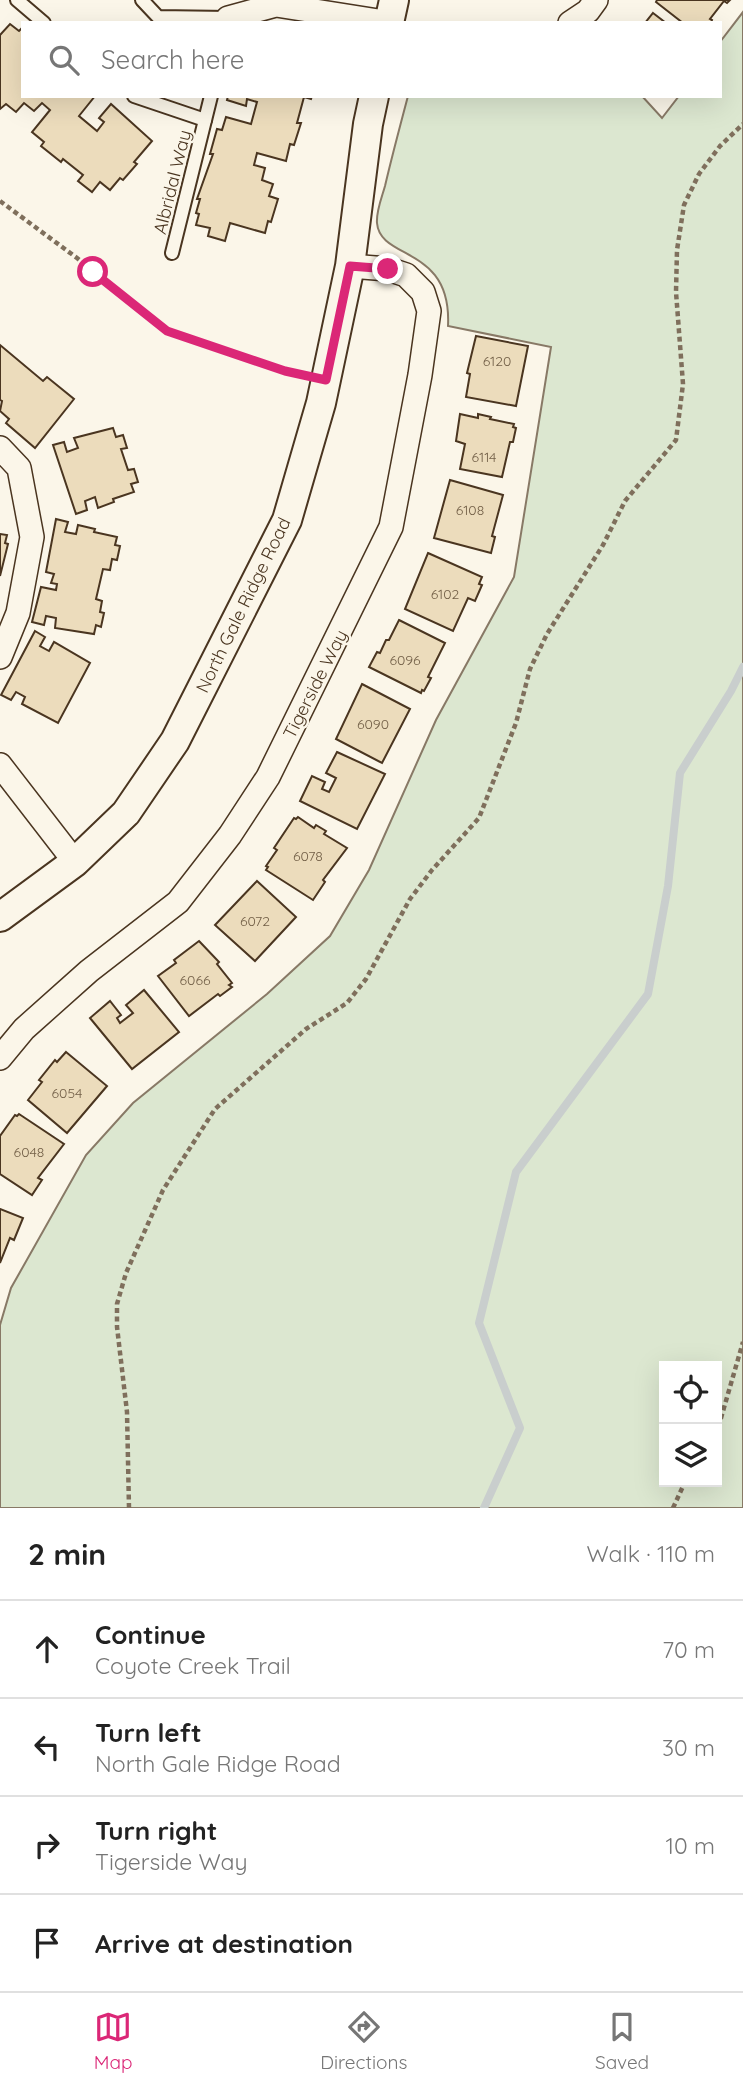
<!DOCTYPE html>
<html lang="en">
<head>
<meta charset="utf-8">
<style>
  body { margin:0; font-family:Quicksand,sans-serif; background:#f6f6f6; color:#222 }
  .controls { position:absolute; right:21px; bottom:21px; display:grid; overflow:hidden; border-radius:0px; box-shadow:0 7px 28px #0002 }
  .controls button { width:63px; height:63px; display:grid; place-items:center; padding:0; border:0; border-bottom:2px solid #e0e0e0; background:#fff; color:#222; font:35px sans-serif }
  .stop { position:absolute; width:21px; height:21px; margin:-16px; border:5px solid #db2777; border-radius:50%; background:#fff }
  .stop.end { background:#db2777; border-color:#fff; box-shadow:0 2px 7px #0008 }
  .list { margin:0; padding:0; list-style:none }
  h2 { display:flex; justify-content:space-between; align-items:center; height:91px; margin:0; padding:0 28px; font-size:30px }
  h2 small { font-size:23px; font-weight:400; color:#767676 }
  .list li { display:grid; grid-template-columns:46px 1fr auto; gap:21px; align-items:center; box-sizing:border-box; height:98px; padding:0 28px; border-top:2px solid #e0e0e0 }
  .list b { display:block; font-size:26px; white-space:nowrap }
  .list p { margin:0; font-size:23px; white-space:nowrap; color:#767676 }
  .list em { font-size:23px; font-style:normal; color:#767676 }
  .icon { flex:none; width:38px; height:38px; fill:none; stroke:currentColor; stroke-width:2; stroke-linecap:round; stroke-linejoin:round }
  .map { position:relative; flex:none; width:743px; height:1508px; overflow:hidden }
  .search { position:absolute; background:#fff; box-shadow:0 7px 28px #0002; left:21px; right:21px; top:21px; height:77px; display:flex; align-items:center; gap:18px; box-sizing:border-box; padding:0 24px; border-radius:0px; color:#767676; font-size:26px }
  .sheet { height:483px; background:#fff }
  nav { display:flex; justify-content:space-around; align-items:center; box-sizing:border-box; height:98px; border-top:2px solid #e0e0e0; background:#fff; font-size:19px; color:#767676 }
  nav a { display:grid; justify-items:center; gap:4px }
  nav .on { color:#db2777 }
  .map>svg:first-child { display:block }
  .green { fill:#dce7d0; stroke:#887966; stroke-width:2; fill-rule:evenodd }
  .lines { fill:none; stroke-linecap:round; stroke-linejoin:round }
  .stream { stroke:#c9cecd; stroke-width:8 }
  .building { fill:#ecdcbc; stroke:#4a3520; stroke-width:2 }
  .service-casing { stroke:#4a3520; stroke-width:16 }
  .minor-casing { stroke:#4a3520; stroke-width:26 }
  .tertiary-casing { stroke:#4a3520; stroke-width:32 }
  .path { stroke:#7f6f5c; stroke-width:4.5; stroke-dasharray:5 3.5; stroke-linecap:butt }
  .service { stroke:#fbf6e9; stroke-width:12 }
  .minor { stroke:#fbf6e9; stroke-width:23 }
  .tertiary { stroke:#fbf6e9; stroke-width:28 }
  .route { stroke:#db2777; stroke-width:9 }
  .labels { text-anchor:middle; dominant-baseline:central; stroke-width:5; stroke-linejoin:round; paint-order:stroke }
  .number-label { font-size:14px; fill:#725f47 }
  .street-label { font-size:18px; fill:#4a3520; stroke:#fbf6e9 }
</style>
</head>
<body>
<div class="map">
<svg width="743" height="1508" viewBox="0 0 743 1508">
  <rect width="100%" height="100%" fill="#fbf6e9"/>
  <!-- green -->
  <path class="green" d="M 743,12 L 743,1508 L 0,1508 L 0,1325 L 11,1288 L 86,1155 L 133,1103 L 267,994 L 330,936 L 369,870 L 436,720 L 514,577 L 551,347 L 448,326 C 452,245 380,261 377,223 C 376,211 382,197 385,186 C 392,156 400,126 408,96 L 642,96 L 662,118 L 679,96 L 720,96 L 720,42 ZM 664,1366 L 717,1366 L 717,1482 L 664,1482 Z"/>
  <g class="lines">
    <!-- stream -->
    <path class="stream" d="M 484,1508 L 520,1428 L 479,1323 L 516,1172 L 648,994 L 668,886 L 680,773 L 731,691 L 743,667"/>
  </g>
  <!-- building -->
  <g class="building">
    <path d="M 657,0 L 730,0 L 727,3 L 724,1 L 710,19 L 712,20 L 711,23 L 683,23 L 656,2 Z"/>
    <path d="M 653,13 L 666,23 L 645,23 Z"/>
    <path d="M 10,24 L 19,31 L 21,29 L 23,31 L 23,96 L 95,96 L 79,116 L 97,131 L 104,122 L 99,118 L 111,104 L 152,141 L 134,162 L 137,164 L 123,180 L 120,178 L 110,190 L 100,182 L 92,192 L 78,181 L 83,175 L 63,159 L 61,162 L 41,146 L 44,142 L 32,132 L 50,110 L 42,103 L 34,111 L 24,103 L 16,112 L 6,104 L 0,109 L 0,35 Z"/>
    <path d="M 228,96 L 312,96 L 311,99 L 304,97 L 297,123 L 301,123 L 294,145 L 290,144 L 286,161 L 257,153 L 254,165 L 265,168 L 262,180 L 273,184 L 269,196 L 278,199 L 271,222 L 268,221 L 265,233 L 230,223 L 225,241 L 208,236 L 210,228 L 196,225 L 199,214 L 196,213 L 200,199 L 197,199 L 213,154 L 210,154 L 217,129 L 222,130 L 226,117 L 251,124 L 257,102 L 247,99 L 246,106 L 227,100 Z"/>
    <path d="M 476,336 L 528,346 L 516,406 L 466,397 L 470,374 L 467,373 Z"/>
    <path d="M 0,345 L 43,381 L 47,377 L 74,399 L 35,448 L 6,423 L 9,419 L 0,411 L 2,401 L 0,400 Z"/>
    <path d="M 460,414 L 478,418 L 478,414 L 491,417 L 490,419 L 514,424 L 513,427 L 516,428 L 513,442 L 510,442 L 502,477 L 460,469 L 465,444 L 456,441 Z"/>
    <path d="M 113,428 L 116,437 L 123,435 L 127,448 L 121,449 L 128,470 L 134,469 L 138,482 L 131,484 L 134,492 L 113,499 L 114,502 L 98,508 L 95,497 L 85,501 L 87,510 L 76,514 L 53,445 L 64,442 L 67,452 L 78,448 L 74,438 Z"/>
    <path d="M 450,480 L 503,495 L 492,536 L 495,537 L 491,553 L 434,538 Z"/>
    <path d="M 56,519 L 68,522 L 65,532 L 76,534 L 78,525 L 95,529 L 94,532 L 117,537 L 115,545 L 120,546 L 117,560 L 112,559 L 110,570 L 103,569 L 96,599 L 102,601 L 100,612 L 104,613 L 101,627 L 96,625 L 94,634 L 55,628 L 56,618 L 46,616 L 44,625 L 32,622 L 41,587 L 56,590 L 57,584 L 51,583 L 54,574 L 46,572 Z"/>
    <path d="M 0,534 L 7,535 L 5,543 L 8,544 L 0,576 Z"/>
    <path d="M 428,553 L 482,577 L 479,584 L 482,585 L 475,601 L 468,598 L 453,631 L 405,609 Z"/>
    <path d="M 399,620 L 445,643 L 428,677 L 431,678 L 424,691 L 422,690 L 421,693 L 369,667 L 377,652 L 380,653 L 386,640 L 389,640 Z"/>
    <path d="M 35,631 L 45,637 L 40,646 L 49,651 L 54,642 L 90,663 L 58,723 L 22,704 L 25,697 L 16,692 L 11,700 L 1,695 Z"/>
    <path d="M 362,684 L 410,709 L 382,763 L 336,739 Z"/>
    <path d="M 337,752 L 385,774 L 357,829 L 300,801 L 312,776 L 325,782 L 322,789 L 329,792 L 336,778 L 326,773 Z"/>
    <path d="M 298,817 L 314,828 L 316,825 L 326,831 L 324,834 L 347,848 L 323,880 L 325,882 L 313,900 L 266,870 L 268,867 L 266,866 L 277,850 L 274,848 L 294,818 L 296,819 Z"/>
    <path d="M 257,881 L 296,917 L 255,961 L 215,925 Z"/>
    <path d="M 199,941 L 219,962 L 217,964 L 232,983 L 229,985 L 232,987 L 220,996 L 218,994 L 189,1016 L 158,976 L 176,963 L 174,960 Z"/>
    <path d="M 144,990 L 179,1032 L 132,1069 L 90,1018 L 110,1001 L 121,1015 L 117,1018 L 120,1023 L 133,1013 L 126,1005 Z"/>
    <path d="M 66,1052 L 107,1086 L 67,1133 L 28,1100 L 42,1082 L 39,1080 L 55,1060 L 57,1062 Z"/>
    <path d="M 19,1114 L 64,1144 L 38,1178 L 42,1180 L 32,1195 L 0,1174 L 0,1136 L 15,1115 L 17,1116 Z"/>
    <path d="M 0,1209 L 23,1218 L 14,1240 L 10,1238 L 0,1263 Z"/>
  </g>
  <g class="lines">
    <defs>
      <g id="service">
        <path d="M 17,0 L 44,23"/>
        <path d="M 142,0 L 158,17 L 228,18 L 228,22"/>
        <path d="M 134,96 L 205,120"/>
        <path d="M 172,253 L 211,96"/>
      </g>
      <g id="minor">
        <path d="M 228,18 L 276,5 L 391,23"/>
        <path d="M 570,23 L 588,11 L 596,0"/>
        <path d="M 0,448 L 19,468 L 32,537 L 18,613 L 0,657"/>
        <path d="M 0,765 L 75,862"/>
        <path d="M 0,1058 L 24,1029 L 89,971 L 178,902 L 230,835 L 268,777 L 391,527 L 420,375 L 429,311 L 423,292 L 406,275 L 388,269 L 350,266"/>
      </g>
      <g id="tertiary">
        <path d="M 389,23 L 394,0"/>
        <path d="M 0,917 L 75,862 L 126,813 L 175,741 L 287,520 L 321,403 L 350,266 L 368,124 L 374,96"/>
      </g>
    </defs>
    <!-- service casing -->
    <use href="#service" class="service-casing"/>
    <!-- minor casing -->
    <use href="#minor" class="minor-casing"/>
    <!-- tertiary casing -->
    <use href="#tertiary" class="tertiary-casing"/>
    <!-- path -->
    <g class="path">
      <path d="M 0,201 L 77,258 L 167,331 L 301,375"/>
      <path d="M 717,1426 L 721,1418 L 743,1342"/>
      <path d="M 129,1508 L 127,1412 L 117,1327 L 117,1304 L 126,1273 L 147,1226 L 163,1190 L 215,1109 L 306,1029 L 347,1003 L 366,979 L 410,899 L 432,870 L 479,818 L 516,723 L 530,669 L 547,634 L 603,545 L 625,501 L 676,440 L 683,384 L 676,292 L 677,250 L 684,205 L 699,174 L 720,146 L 743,124"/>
      <path d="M 673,1508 L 685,1482"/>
    </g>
    <!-- service -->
    <use href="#service" class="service"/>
    <!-- minor -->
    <use href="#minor" class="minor"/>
    <!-- tertiary -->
    <use href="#tertiary" class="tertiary"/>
  </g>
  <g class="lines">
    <!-- route -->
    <path class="route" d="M 93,272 L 167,331 L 285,371 L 326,380 L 350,266 L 388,269"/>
  </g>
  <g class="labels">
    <!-- number labels -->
    <g class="number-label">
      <text x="497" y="361">6120</text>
      <text x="484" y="457">6114</text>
      <text x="470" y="510">6108</text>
      <text x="445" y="594">6102</text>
      <text x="405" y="660">6096</text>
      <text x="373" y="724">6090</text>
      <text x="308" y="856">6078</text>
      <text x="255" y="921">6072</text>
      <text x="195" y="980">6066</text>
      <text x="67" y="1093">6054</text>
      <text x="29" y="1152">6048</text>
    </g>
    <!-- street labels -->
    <g class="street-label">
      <text transform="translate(172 182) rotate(-76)">Albridal Way</text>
      <text transform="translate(243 605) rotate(-64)">North Gale Ridge Road</text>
      <text transform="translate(315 684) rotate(-63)">Tigerside Way</text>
    </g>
  </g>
</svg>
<div class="controls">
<button><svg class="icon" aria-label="locate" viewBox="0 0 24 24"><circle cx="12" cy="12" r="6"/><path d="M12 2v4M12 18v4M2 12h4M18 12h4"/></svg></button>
<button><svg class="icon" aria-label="layers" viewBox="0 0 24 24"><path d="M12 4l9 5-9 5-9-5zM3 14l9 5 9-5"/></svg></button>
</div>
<div class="stop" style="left:93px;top:272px"></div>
<div class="stop end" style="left:388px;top:269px"></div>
<div class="search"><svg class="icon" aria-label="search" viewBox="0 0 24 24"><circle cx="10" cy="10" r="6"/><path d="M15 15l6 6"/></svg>Search here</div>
</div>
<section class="sheet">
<h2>2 min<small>Walk · 110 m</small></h2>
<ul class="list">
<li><svg class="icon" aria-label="ahead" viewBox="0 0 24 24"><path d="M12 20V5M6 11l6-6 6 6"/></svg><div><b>Continue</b><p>Coyote Creek Trail</p></div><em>70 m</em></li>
<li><svg class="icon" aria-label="left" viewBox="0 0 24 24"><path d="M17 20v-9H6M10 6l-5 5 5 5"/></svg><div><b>Turn left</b><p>North Gale Ridge Road</p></div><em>30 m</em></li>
<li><svg class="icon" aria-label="right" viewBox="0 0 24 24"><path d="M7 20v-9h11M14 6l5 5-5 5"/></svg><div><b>Turn right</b><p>Tigerside Way</p></div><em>10 m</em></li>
<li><svg class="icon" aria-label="arrive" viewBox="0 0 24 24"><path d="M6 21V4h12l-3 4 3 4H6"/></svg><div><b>Arrive at destination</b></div></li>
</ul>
</section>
<nav>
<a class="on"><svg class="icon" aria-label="map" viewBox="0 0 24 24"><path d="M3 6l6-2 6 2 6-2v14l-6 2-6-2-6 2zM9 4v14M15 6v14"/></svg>Map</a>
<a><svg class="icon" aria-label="directions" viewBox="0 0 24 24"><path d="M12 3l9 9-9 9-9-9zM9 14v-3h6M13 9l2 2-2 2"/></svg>Directions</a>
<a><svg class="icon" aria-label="saved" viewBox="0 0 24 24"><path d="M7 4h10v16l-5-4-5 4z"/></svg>Saved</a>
</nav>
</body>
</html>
